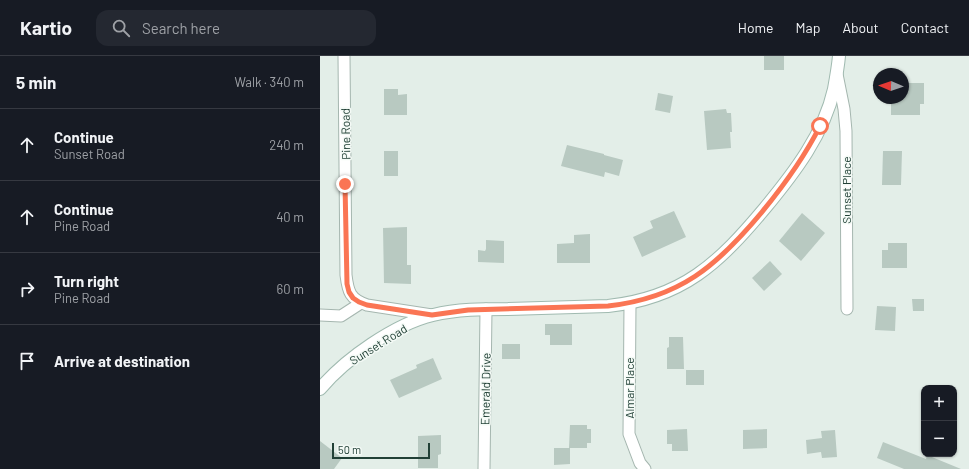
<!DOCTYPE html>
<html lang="en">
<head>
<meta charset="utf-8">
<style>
  body { margin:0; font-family:Barlow,sans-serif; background:#242831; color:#f1f3f6 }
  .controls { position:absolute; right:12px; bottom:12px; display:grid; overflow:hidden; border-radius:8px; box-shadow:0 1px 3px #0004 }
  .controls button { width:36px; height:36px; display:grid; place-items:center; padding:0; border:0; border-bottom:1px solid #363941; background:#171b24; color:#f1f3f6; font:20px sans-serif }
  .compass { position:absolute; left:553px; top:12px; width:36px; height:36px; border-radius:50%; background:#171b24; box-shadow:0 1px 3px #0004; rotate:272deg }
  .scale { position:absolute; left:12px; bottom:10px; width:98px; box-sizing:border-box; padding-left:4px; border:2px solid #214036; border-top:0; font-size:11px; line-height:14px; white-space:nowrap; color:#214036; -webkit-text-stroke:3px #f4faf6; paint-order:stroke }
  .stop { position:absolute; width:12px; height:12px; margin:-9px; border:3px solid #fa7554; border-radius:50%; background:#fff }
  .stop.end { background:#fa7554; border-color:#fff; box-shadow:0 1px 4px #0008 }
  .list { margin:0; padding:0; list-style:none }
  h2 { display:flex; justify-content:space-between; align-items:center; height:52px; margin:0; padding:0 16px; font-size:17px }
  h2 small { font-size:13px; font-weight:400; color:#9ea1a6 }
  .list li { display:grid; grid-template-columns:26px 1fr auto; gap:12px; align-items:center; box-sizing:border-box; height:72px; padding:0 16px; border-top:1px solid #363941 }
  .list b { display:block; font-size:15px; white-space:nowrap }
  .list p { margin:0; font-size:13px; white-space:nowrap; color:#9ea1a6 }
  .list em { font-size:13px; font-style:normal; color:#9ea1a6 }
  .icon { flex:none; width:22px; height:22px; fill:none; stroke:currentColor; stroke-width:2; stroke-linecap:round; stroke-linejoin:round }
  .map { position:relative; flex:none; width:649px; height:413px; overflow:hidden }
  header { display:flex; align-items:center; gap:24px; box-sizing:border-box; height:56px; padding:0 20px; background:#171b24; border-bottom:1px solid #363941 }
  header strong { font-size:19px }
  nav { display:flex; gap:22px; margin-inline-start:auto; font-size:14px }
  .search { width:280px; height:36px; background:#242831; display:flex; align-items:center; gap:10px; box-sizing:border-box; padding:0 14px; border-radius:12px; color:#9ea1a6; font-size:15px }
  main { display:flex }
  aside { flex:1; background:#171b24 }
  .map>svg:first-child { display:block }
  .building { fill:#b8c9c1 }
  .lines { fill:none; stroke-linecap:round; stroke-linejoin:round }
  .street-casing { stroke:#a5b6af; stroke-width:13 }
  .secondary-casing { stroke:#a0bab0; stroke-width:14 }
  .street { stroke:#fff; stroke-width:11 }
  .secondary { stroke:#fff; stroke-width:12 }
  .route { stroke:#fa7554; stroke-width:5 }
  .labels { text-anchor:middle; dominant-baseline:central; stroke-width:3; stroke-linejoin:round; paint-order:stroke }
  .street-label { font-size:12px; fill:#214036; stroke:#f4faf6 }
</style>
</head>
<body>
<header>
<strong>Kartio</strong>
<div class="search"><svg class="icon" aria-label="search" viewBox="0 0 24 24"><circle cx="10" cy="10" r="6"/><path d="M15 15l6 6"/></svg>Search here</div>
<nav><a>Home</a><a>Map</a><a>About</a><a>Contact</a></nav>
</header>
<main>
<aside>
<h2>5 min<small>Walk · 340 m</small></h2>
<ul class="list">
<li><svg class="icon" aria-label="ahead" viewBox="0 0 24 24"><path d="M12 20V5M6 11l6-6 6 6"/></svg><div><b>Continue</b><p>Sunset Road</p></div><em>240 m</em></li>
<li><svg class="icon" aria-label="ahead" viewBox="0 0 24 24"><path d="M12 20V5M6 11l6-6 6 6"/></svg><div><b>Continue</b><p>Pine Road</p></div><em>40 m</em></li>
<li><svg class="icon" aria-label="right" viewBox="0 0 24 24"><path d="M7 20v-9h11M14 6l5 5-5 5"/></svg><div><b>Turn right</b><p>Pine Road</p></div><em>60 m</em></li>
<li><svg class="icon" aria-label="arrive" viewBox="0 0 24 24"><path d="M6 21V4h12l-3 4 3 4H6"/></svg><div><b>Arrive at destination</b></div></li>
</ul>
</aside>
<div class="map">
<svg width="649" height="413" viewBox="0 0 649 413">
  <rect width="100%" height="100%" fill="#e3eee8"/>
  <!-- building -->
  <g class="building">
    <rect x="444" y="0" width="20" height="14"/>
    <path d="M 583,27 L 604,27 L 604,48 L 600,48 L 600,59 L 571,59 L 571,42 L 583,42 Z"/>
    <path d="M 64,33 L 78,33 L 78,39 L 87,38 L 87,59 L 64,59 Z"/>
    <path d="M 338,37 L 353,40 L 350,57 L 335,54 Z"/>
    <path d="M 406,53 L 407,57 L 411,57 L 412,76 L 410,76 L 411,92 L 387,94 L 384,55 Z"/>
    <path d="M 247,89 L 284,98 L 284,99 L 303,104 L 299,120 L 285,116 L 284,121 L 241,110 Z"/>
    <rect x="64" y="95" width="14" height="25"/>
    <path d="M 563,95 L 582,95 L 581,129 L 562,129 Z"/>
    <path d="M 354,155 L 366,181 L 322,201 L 313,181 L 333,172 L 330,165 Z"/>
    <path d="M 482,157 L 505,177 L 481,205 L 459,185 Z"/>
    <path d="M 87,171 L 87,209 L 91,209 L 91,228 L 64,227 L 63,172 Z"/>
    <path d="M 270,178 L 270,207 L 237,207 L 237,188 L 254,187 L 254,179 Z"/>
    <path d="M 166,184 L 184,185 L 184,207 L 158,206 L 158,194 L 165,195 L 166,193 Z"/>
    <path d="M 568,187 L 587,187 L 587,212 L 562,212 L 562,194 L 568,194 Z"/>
    <path d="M 450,205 L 462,218 L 444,235 L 432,222 Z"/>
    <path d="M 592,243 L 604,243 L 604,255 L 593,255 Z"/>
    <path d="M 557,250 L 576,251 L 575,275 L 555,274 Z"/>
    <path d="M 225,268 L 252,268 L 252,289 L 230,289 L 230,279 L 225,279 Z"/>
    <path d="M 349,281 L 363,281 L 364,313 L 347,313 L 347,292 L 349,291 Z"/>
    <rect x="182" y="288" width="18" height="15"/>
    <path d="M 113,302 L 122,323 L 79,342 L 70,324 L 97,312 L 96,309 Z"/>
    <rect x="366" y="314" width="18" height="15"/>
    <path d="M 250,369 L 267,369 L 267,373 L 271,373 L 271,387 L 267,387 L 267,392 L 249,392 Z"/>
    <path d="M 367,373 L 368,395 L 352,395 L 352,388 L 347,388 L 347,374 Z"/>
    <path d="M 447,373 L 447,392 L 423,393 L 423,374 Z"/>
    <path d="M 515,374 L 517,401 L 502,402 L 501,396 L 487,398 L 486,384 L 502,382 L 501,375 Z"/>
    <path d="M 121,379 L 121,398 L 118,399 L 118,412 L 98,412 L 98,380 Z"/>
    <path d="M 0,385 L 22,402 L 14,413 L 0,413 Z"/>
    <path d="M 563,386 L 606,403 L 607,399 L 641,413 L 584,413 L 557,402 Z"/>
    <path d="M 234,392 L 250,392 L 250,408 L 234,409 Z"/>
  </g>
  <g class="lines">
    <defs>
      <g id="street">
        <path d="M 24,0 L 26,219 C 28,236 30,243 47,249 L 112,259"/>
        <path d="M 517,18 L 524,53 L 526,75 L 527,253"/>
        <path d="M 310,248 L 309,378 L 320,407 L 325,413"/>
        <path d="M 0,259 L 21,260 L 41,247"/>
        <path d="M 164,413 L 166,253"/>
      </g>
      <path id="secondary" d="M 0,333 C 25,303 75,268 113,259 C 137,253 163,253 188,253 C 222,252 255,251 288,250 C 363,242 399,207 445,152 C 474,117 504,78 514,33 C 516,22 518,11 519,0"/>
    </defs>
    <!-- street casing -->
    <use href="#street" class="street-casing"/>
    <!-- secondary casing -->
    <use href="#secondary" class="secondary-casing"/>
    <!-- street -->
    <use href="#street" class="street"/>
    <!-- secondary -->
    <use href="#secondary" class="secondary"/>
  </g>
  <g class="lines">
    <!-- route -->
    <path class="route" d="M 25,128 L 27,228 L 29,236 L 33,242 L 39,246 L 47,249 L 112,259 L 148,254 L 288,250 C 360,242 397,210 442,156 C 465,128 484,102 500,70"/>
  </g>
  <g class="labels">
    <!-- street labels -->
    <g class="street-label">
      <text transform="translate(25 78) rotate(-91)">Pine Road</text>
      <text transform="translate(526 134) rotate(-90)">Sunset Place</text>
      <text transform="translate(58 288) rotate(-32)">Sunset Road</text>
      <text transform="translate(309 332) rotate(-90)">Almar Place</text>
      <text transform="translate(165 333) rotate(-89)">Emerald Drive</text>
    </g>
  </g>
</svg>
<div class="controls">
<button>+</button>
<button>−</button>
</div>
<svg class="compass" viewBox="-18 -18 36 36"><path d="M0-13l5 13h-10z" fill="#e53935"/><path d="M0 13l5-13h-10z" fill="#9ea1a6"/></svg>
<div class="scale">50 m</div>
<div class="stop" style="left:500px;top:70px"></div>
<div class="stop end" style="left:25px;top:128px"></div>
</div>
</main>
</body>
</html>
